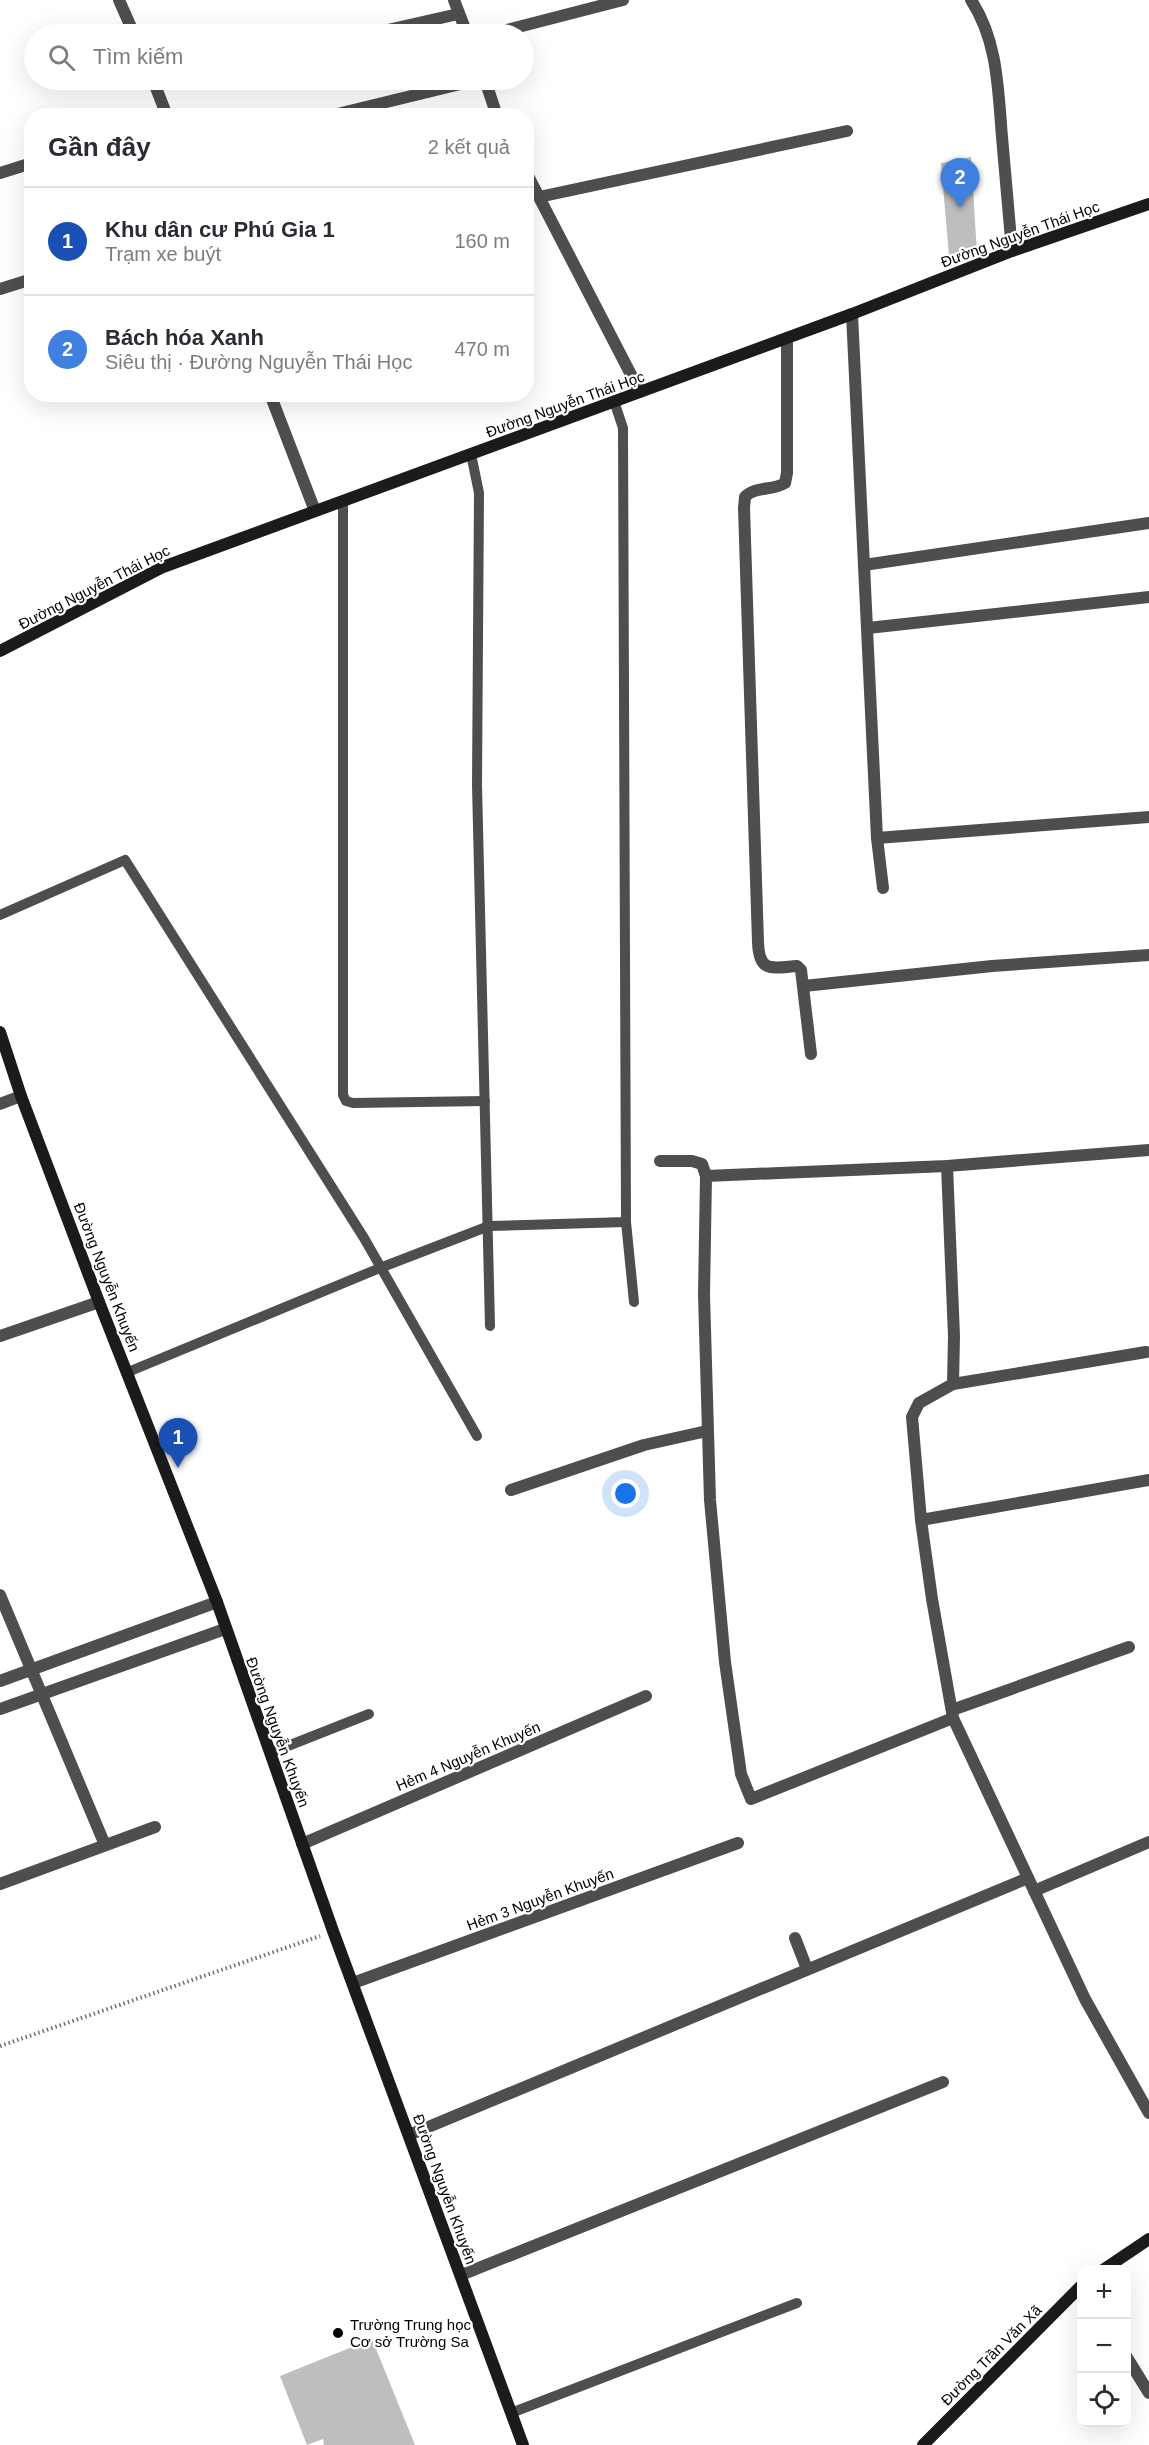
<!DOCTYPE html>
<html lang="vi">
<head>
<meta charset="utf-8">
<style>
  body { margin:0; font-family:Arial,sans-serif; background:#f7f7f7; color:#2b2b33 }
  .controls { position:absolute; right:18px; bottom:18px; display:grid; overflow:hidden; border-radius:12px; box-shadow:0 6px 24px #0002 }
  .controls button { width:54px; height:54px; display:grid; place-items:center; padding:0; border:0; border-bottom:2px solid #e1e1e2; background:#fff; color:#2b2b33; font:30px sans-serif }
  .you { position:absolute; left:626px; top:1494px; width:21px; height:21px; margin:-15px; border:4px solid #fff; border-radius:50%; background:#1a73e8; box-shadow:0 0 0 9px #1a73e833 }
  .badge { display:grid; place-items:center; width:39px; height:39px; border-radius:50%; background:#1a73e8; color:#fff; font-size:20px; font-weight:700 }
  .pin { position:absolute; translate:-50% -50px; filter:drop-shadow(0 2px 3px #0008) }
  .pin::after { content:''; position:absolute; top:32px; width:21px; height:18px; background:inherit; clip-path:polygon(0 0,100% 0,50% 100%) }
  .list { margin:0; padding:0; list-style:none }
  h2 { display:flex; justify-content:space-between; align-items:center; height:78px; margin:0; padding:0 24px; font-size:26px }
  h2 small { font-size:20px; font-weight:400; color:#7c7c81 }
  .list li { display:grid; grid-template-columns:39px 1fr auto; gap:18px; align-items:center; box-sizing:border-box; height:108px; padding:0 24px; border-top:2px solid #e1e1e2 }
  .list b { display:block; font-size:22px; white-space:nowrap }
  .list p { margin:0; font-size:20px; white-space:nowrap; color:#7c7c81 }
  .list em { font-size:20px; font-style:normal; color:#7c7c81 }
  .icon { flex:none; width:33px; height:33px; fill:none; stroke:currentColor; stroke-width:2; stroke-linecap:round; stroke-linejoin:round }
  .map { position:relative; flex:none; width:1149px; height:2445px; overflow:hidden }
  .search { position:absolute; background:#fff; box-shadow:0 6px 24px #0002; left:24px; top:24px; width:510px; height:66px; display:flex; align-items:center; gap:15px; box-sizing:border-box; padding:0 21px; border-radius:33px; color:#7c7c81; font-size:22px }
  .panel { position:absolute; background:#fff; box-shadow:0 6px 24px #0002; left:24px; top:108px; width:510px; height:294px; border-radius:24px }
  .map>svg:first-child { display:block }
  .building { fill:#bebebe }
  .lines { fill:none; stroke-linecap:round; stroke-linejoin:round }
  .path { stroke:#707070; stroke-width:4; stroke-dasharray:1.5 3; stroke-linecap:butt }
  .lane { stroke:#4e4e4e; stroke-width:10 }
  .street { stroke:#4e4e4e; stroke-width:12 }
  .secondary { stroke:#1b1b1b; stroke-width:12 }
  .poi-dot { fill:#000; stroke:#fff; stroke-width:2 }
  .labels { text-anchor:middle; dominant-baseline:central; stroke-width:4.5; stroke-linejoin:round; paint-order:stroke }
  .street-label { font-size:15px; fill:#000; stroke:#fff }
  .poi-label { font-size:15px; fill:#000; stroke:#fff; text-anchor:start }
</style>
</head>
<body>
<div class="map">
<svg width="1149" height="2445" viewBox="0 0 1149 2445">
  <rect width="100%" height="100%" fill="#fff"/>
  <!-- building -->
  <g class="building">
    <path d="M 971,157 L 977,253 L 949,256 L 941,163 Z"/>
    <path d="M 372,2339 L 415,2445 L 324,2445 L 323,2439 L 307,2445 L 280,2376 Z"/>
  </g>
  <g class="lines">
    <!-- path -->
    <path class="path" d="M 0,2046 L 320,1936"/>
    <!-- lane -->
    <g class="lane">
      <path d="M 471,454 L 479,493 L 477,785 L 490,1326"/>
      <path d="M 343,501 L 343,1095 L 346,1101 L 353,1103 L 485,1101"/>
      <path d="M 0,915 L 125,860 L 364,1238 L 477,1436"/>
      <path d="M 626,1222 L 634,1302"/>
      <path d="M 128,1372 L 380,1268 L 489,1226 L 626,1222 L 623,428 L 614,401"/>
      <path d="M 270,1753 L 369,1714"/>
      <path d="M 511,2413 L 797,2303"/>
    </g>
    <!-- street -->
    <g class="street">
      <path d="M 119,0 L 134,34"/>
      <path d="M 454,0 L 467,34"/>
      <path d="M 971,0 C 998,41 998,90 1002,137 C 1005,175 1009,213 1012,251"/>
      <path d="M 370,34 L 458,14"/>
      <path d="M 491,34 L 623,0"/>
      <path d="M 153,80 L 167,116"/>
      <path d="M 485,80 L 497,116"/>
      <path d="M 155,84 L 176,80"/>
      <path d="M 329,116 L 477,80"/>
      <path d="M 526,172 L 640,392"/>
      <path d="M 0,173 L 32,163"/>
      <path d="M 539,197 L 847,131"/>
      <path d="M 0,289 L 32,279"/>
      <path d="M 852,314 L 877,838 L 883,888"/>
      <path d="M 787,338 L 787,473 L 785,483 C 772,491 755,486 745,497 L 744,508 L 758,942 C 759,973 771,968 797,966 L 801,970 L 811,1054"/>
      <path d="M 270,394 L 315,511"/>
      <path d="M 864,565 L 1149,523"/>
      <path d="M 868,628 L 1149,597"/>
      <path d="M 877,838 L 1149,817"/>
      <path d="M 804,986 L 992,966 L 1149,955"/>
      <path d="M 0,1104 L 21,1096"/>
      <path d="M 660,1161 L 692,1161 L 702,1164 L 706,1176 L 704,1295 L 710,1500 L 725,1662 L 741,1774 L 751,1799 L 953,1718"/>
      <path d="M 947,1166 L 954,1336 L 953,1384 L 919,1403 L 912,1417 L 921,1520 L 932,1599 L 953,1718 L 1085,1999 L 1149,2113"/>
      <path d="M 706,1176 L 947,1166 L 1149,1150"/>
      <path d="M 0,1336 L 99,1302"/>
      <path d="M 953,1384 L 1146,1352"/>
      <path d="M 511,1490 L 644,1445 L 707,1431"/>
      <path d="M 921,1520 L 1149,1480"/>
      <path d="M 0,1595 L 105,1845"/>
      <path d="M 0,1681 L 217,1602"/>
      <path d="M 0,1709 L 225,1629"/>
      <path d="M 952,1710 L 1129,1647"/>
      <path d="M 302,1844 L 646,1696"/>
      <path d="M 0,1884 L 155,1827"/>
      <path d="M 1034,1891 L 1149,1842"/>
      <path d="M 795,1938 L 807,1969"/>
      <path d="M 353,1983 L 738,1843"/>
      <path d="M 409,2135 L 1028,1878"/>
      <path d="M 461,2275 L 943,2082"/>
      <path d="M 1126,2356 L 1149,2393"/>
    </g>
    <!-- secondary -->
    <g class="secondary">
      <path d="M 0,651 L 163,567 L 852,314 L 1012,251 L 1149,204"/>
      <path d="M 0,1032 L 21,1096 L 99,1302 L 217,1602 L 333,1931 L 523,2445"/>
      <path d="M 1103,2270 L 1149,2239"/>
      <path d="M 923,2445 L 1082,2285"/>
    </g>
  </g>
  <!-- markers -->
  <circle class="poi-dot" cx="338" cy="2333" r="6"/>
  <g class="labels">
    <!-- street labels -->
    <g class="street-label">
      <text transform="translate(1020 234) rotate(-20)">Đường Nguyễn Thái Học</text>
      <text transform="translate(565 404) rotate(-20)">Đường Nguyễn Thái Học</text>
      <text transform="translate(94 587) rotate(-27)">Đường Nguyễn Thái Học</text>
      <text transform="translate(107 1277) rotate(69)">Đường Nguyễn Khuyến</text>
      <text transform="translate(278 1732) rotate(70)">Đường Nguyễn Khuyến</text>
      <text transform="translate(468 1756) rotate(-23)">Hẻm 4 Nguyễn Khuyến</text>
      <text transform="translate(540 1899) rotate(-20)">Hẻm 3 Nguyễn Khuyến</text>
      <text transform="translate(445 2189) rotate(70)">Đường Nguyễn Khuyến</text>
      <text transform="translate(991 2355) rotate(-45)">Đường Trần Văn Xã</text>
    </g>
    <!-- poi labels -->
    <g class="poi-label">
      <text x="350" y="2324">Trường Trung học<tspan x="350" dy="17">Cơ sở Trường Sa</tspan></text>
    </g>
  </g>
</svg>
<div class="controls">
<button>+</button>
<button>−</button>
<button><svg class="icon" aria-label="locate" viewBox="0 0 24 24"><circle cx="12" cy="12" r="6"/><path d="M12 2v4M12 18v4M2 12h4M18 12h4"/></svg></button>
</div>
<div class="you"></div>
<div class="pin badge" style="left:178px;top:1468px;background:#1a4fb4">1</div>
<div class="pin badge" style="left:960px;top:208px;background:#3f7fe0">2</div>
<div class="search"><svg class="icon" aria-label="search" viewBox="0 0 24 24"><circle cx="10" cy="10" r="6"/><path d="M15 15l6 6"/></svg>Tìm kiếm</div>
<section class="panel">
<h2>Gần đây<small>2 kết quả</small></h2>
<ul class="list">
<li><span class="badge" style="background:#1a4fb4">1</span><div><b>Khu dân cư Phú Gia 1</b><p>Trạm xe buýt</p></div><em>160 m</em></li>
<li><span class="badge" style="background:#3f7fe0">2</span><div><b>Bách hóa Xanh</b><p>Siêu thị · Đường Nguyễn Thái Học</p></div><em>470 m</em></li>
</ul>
</section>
</div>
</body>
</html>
